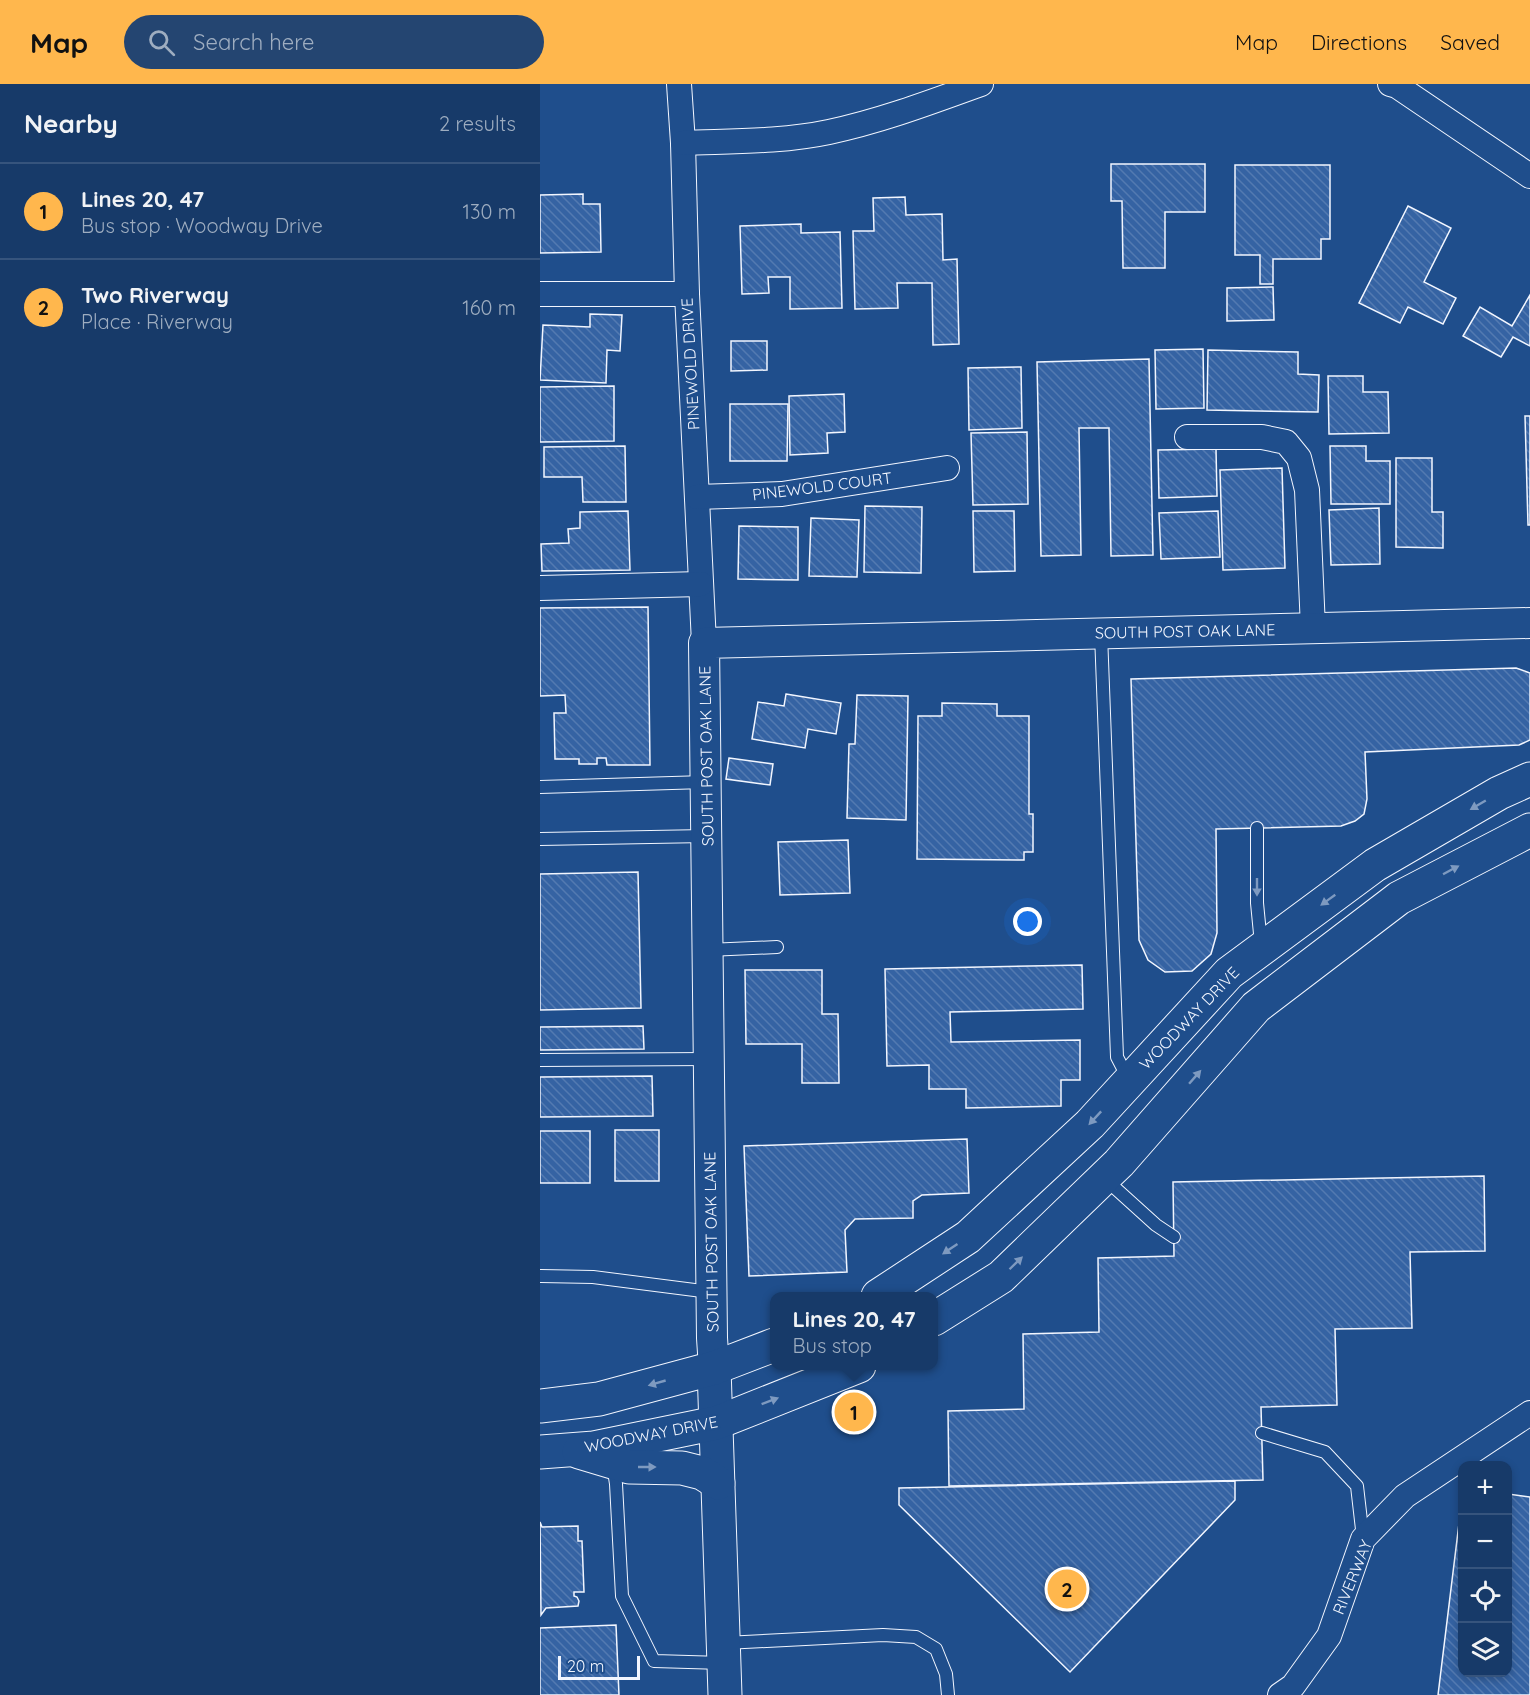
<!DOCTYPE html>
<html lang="en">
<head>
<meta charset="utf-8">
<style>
  body { margin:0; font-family:Quicksand,sans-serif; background:#244571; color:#f1f3f6 }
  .controls { position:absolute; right:18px; bottom:18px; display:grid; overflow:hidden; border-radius:12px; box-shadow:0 3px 9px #0003 }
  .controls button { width:54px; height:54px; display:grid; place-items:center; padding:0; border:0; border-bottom:2px solid #36547d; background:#173a69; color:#f1f3f6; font:30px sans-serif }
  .scale { position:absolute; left:18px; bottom:15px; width:82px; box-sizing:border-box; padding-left:6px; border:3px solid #f2f6ff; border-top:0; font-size:16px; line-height:21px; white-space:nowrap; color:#f2f6ff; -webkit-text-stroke:4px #1f4e8c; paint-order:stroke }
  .you { position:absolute; left:488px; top:838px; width:21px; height:21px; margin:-15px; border:4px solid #fff; border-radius:50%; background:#1a73e8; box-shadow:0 0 0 9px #1a73e833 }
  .badge { display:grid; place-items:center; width:39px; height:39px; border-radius:50%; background:#ffb74d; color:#111; font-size:20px; font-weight:700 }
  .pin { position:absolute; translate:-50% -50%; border:3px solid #fff; box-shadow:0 2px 6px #0006 }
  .popup { position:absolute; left:230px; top:1208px; width:168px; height:78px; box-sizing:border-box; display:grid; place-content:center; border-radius:12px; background:#173a69; filter:drop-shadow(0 2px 4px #0005); font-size:20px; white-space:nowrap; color:#9eadc0 }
  .popup b { font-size:22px; color:#f1f3f6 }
  .popup::after { content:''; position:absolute; left:50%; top:100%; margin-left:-12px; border:12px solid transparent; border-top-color:#173a69 }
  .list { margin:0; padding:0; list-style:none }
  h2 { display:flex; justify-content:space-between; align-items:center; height:78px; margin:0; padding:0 24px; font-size:26px }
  h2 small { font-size:20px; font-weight:400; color:#9eadc0 }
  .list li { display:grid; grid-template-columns:39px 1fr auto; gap:18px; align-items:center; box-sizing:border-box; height:96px; padding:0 24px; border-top:2px solid #36547d }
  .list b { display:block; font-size:22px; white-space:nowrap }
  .list p { margin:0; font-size:20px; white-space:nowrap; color:#9eadc0 }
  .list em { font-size:20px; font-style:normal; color:#9eadc0 }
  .icon { flex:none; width:33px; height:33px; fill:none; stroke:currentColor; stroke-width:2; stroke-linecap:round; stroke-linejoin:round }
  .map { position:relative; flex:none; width:990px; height:1611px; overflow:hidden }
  header { display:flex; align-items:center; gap:36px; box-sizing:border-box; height:84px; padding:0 30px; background:#ffb74d; color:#111 }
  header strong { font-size:28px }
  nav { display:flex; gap:33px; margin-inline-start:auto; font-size:21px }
  .search { width:420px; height:54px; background:#244571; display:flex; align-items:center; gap:15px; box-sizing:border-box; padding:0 21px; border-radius:33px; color:#9eadc0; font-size:22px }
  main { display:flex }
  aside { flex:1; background:#173a69 }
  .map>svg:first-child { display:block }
  .building { fill:url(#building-back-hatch); stroke:#f2f6ff; stroke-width:1.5 }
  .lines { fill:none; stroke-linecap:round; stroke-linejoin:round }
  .service-casing { stroke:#f2f6ff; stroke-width:14 }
  .minor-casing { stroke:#f2f6ff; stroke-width:26 }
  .tertiary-casing { stroke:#f2f6ff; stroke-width:32 }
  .secondary-casing { stroke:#f2f6ff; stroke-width:35 }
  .service { stroke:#1f4e8c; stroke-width:12 }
  .minor { stroke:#1f4e8c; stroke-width:24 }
  .tertiary { stroke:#1f4e8c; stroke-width:30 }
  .secondary { stroke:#1f4e8c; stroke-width:33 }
  .oneway { fill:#7e9ac0 }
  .labels { text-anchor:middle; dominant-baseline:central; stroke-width:4.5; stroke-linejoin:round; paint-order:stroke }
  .street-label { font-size:16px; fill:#f2f6ff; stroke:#1f4e8c }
</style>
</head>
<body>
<header>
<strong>Map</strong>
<div class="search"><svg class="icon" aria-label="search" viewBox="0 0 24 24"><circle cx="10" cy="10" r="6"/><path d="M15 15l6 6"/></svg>Search here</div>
<nav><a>Map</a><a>Directions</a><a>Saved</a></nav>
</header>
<main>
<aside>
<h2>Nearby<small>2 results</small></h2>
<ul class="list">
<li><span class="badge">1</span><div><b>Lines 20, 47</b><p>Bus stop · Woodway Drive</p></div><em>130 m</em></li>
<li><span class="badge">2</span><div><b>Two Riverway</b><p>Place · Riverway</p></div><em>160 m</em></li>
</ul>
</aside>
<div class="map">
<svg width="990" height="1611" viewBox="0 0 990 1611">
  <defs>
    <pattern id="building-back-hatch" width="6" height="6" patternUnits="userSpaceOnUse" patternTransform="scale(1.5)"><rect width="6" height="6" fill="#3563a3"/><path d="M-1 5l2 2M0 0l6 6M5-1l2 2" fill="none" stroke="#537ab1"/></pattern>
  </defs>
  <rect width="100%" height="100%" fill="#1f4e8c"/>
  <!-- building -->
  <g class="building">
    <path d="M 571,80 L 665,80 L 665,128 L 625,128 L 625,184 L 583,184 L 582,117 L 571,117 Z"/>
    <path d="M 695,81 L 790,81 L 790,155 L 781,155 L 781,175 L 733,175 L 733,200 L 720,200 L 720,171 L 695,171 Z"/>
    <path d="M 43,110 L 43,120 L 60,120 L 61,168 L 0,169 L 0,111 Z"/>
    <path d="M 365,113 L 366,131 L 402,130 L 403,176 L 417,175 L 419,260 L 393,261 L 392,199 L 357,199 L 358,224 L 315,225 L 313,147 L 334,147 L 333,114 Z"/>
    <path d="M 868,122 L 911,144 L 884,198 L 916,214 L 903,240 L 868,223 L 860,239 L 819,219 Z"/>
    <path d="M 261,140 L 261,149 L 300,148 L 302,224 L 250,225 L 250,193 L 228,193 L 229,209 L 202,210 L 200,142 Z"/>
    <path d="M 733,203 L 734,236 L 687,237 L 687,204 Z"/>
    <path d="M 990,211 L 990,262 L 973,253 L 961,273 L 923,252 L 940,223 L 972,242 Z"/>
    <path d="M 50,230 L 82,231 L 80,267 L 67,266 L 66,299 L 0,296 L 3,241 L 50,243 Z"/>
    <path d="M 191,257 L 227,257 L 227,286 L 191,287 Z"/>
    <path d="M 663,265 L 664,324 L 616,325 L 615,266 Z"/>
    <path d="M 668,266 L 758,268 L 758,290 L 779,291 L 778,328 L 667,326 Z"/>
    <path d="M 609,275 L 613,471 L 571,472 L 569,344 L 539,344 L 541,471 L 501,472 L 497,278 Z"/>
    <path d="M 481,283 L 482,344 L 429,346 L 428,284 Z"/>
    <path d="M 788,292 L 823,292 L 823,308 L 848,308 L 849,349 L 789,350 Z"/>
    <path d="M 74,302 L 74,357 L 0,358 L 0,303 Z"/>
    <path d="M 304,310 L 305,348 L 287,349 L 288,369 L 250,371 L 249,312 Z"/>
    <path d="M 190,320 L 248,320 L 247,377 L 190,377 Z"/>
    <path d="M 985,332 L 990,332 L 990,441 L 988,441 Z"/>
    <path d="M 487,348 L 488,420 L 433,421 L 431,349 Z"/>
    <path d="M 85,362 L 86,418 L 43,418 L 42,393 L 4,393 L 4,363 Z"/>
    <path d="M 790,362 L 826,362 L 826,377 L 850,377 L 850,420 L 791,420 Z"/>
    <path d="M 676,365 L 677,412 L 619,414 L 618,366 Z"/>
    <path d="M 856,374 L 892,374 L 892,428 L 903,428 L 903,464 L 856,463 Z"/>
    <path d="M 742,384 L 745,484 L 683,486 L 680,386 Z"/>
    <path d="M 325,422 L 382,423 L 381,489 L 324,488 Z"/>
    <path d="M 839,424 L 840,480 L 791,481 L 789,426 Z"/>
    <path d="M 88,427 L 90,486 L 2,487 L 1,460 L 29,459 L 28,445 L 40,444 L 40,428 Z"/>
    <path d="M 433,427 L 474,427 L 475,487 L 434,488 Z"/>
    <path d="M 678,427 L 680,473 L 621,475 L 619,429 Z"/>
    <path d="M 271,434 L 319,436 L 317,493 L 269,492 Z"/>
    <path d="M 199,442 L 258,443 L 258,496 L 198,495 Z"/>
    <path d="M 108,523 L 110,681 L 67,681 L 66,674 L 57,674 L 57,680 L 39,680 L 39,675 L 15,675 L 14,629 L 26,629 L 25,611 L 0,612 L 0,524 Z"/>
    <path d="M 976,584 L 990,589 L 990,656 L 979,661 L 825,668 L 827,715 L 824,730 L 815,737 L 801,742 L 676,745 L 677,849 L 671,870 L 652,887 L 625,888 L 608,876 L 599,856 L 591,595 Z"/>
    <path d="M 246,610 L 301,619 L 296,650 L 268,645 L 265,664 L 212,655 L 218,618 L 244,622 Z"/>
    <path d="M 317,611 L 368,612 L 366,736 L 307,734 L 309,660 L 315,660 Z"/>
    <path d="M 402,619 L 457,620 L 457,632 L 489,632 L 489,730 L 493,730 L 493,768 L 484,768 L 484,776 L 377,775 L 378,632 L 402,632 Z"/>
    <path d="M 189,674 L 233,680 L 230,701 L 186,695 Z"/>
    <path d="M 308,756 L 310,809 L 240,811 L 238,758 Z"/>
    <path d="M 98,788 L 101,924 L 0,926 L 0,790 Z"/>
    <path d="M 542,881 L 543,925 L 410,928 L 411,958 L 540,956 L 540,996 L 521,996 L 521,1022 L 426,1024 L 426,1005 L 389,1005 L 389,981 L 347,982 L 345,885 Z"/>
    <path d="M 205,886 L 282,886 L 282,930 L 298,930 L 299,999 L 262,999 L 262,960 L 206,960 Z"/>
    <path d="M 103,942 L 104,965 L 0,966 L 0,943 Z"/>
    <path d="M 112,992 L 113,1032 L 0,1033 L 0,993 Z"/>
    <rect x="75" y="1046" width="44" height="51"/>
    <rect x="0" y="1047" width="50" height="52"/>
    <path d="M 427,1055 L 429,1109 L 382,1111 L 373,1117 L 373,1134 L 315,1135 L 305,1146 L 307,1188 L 209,1192 L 204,1062 Z"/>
    <path d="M 944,1092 L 945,1167 L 870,1168 L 872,1244 L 795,1245 L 797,1321 L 721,1323 L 723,1396 L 409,1402 L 408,1327 L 484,1325 L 483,1250 L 559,1248 L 558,1174 L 634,1172 L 633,1098 Z"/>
    <path d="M 695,1397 L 695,1416 L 530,1588 L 359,1421 L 359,1404 Z"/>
    <path d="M 968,1410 L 990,1413 L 990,1611 L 898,1611 L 921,1423 L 922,1588 L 968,1588 Z"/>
    <path d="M 0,1438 L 2,1443 L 38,1442 L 38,1457 L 42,1457 L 44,1508 L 34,1508 L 34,1512 L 37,1513 L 39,1517 L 38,1522 L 6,1524 L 1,1531 Z"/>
    <path d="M 76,1541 L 79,1611 L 0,1611 L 0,1544 Z"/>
  </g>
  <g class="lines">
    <defs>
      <g id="service">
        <path d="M 561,550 L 577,973 L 589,996"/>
        <path d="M 0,703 L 165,698"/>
        <path d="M 717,744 L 717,819 L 721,860"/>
        <path d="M 0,755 L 166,752"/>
        <path d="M 168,866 L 237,863"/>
        <path d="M 0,976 L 169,975"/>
        <path d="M 564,1094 L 616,1141 L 634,1153"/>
        <path d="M 1,1192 L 53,1193 L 170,1208"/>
        <path d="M 722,1349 L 785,1368 L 817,1402 L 823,1454"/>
        <path d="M 73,1380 L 76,1400 L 82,1512 L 114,1577 L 183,1579"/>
        <path d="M 185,1559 L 343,1551 L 376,1553 L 396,1565 L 406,1590 L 408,1611"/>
      </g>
      <g id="minor">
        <path d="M 139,0 L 143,59 L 147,210 L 164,559"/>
        <path d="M 850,0 L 857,2 L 990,92"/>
        <path d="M 143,59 C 191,57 242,58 289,48 C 341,37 391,18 441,0"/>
        <path d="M 0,210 L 147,210"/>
        <path d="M 647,353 L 722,353 L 746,358 L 759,374 L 767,406 L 773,544"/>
        <path d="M 157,413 L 242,410 L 407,384"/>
        <path d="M 0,504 L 161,500"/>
        <path d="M 740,1611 L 753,1602 L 789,1552 L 823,1455 L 865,1412 L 990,1329"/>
      </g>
      <path id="tertiary" d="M 174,1284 L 172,1254 L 164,559 L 990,539"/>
      <g id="secondary">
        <path d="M 338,1212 L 428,1153 L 550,1040 L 689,889 L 835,781 L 959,709 L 990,695"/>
        <path d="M 394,1235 L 461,1193 L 579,1079 L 716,923 L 859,814 L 990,746"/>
        <path d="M 174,1284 L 185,1611"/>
        <path d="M 0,1322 L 59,1315 L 174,1284 L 234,1261"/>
        <path d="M 0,1368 L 54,1364 L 176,1339 L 319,1282"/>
        <path d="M 39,1368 L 89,1383 L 142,1384 L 162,1389 L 178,1399"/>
      </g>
    </defs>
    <!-- service casing -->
    <use href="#service" class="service-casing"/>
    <!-- minor casing -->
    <use href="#minor" class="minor-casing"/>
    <!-- tertiary casing -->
    <use href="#tertiary" class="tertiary-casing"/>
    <!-- secondary casing -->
    <use href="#secondary" class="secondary-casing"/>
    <!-- service -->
    <use href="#service" class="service"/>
    <!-- minor -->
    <use href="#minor" class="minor"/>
    <!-- tertiary -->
    <use href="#tertiary" class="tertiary"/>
    <!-- secondary -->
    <use href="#secondary" class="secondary"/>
  </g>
  <!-- one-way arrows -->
  <defs><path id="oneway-solid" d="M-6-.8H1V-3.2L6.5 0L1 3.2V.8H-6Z" transform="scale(1.5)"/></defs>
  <g class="oneway">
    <use href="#oneway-solid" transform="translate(938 721) rotate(150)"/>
    <use href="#oneway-solid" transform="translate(911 786) rotate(-28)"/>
    <use href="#oneway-solid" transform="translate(717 803) rotate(90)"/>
    <use href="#oneway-solid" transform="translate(788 816) rotate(144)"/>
    <use href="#oneway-solid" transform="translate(655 993) rotate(-49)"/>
    <use href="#oneway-solid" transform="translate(555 1034) rotate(133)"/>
    <use href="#oneway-solid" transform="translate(410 1165) rotate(146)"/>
    <use href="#oneway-solid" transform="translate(476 1179) rotate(-44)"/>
    <use href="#oneway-solid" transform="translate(117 1299) rotate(164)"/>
    <use href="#oneway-solid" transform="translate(230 1317) rotate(-21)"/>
    <use href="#oneway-solid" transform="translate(107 1383)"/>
  </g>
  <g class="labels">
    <!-- street labels -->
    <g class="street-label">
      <text transform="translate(150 280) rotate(-93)">PINEWOLD DRIVE</text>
      <text transform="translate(282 402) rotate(-7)">PINEWOLD COURT</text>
      <text transform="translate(645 547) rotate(-1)">SOUTH POST OAK LANE</text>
      <text transform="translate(166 672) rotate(-91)">SOUTH POST OAK LANE</text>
      <text transform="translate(649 934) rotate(-46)">WOODWAY DRIVE</text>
      <text transform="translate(171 1158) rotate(-91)">SOUTH POST OAK LANE</text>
      <text transform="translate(111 1350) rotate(-11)">WOODWAY DRIVE</text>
      <text transform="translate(812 1493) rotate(-68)">RIVERWAY</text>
    </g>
  </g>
</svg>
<div class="controls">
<button>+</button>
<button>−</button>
<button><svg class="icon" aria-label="locate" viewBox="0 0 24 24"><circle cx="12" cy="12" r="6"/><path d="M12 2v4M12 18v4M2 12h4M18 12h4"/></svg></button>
<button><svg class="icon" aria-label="layers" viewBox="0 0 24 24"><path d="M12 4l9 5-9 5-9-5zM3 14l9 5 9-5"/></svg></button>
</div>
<div class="scale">20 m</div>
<div class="you"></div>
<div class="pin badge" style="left:314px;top:1328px">1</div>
<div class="popup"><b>Lines 20, 47</b>Bus stop</div>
<div class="pin badge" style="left:527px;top:1505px">2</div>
</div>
</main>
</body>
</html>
